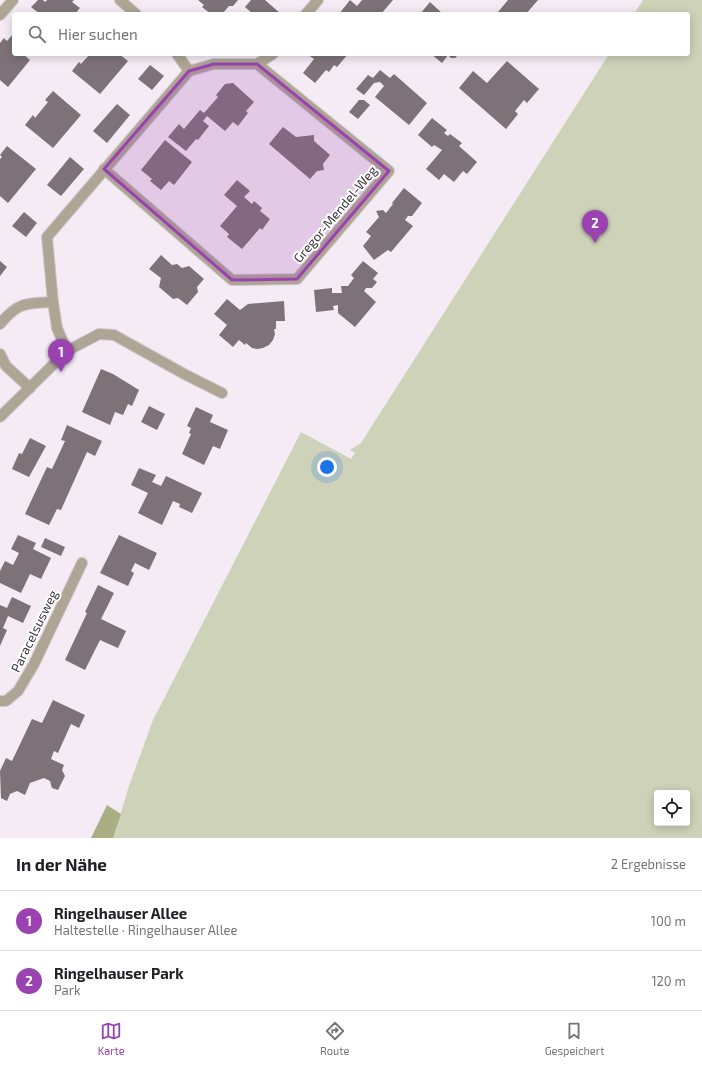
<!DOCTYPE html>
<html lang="de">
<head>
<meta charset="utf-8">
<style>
  body { margin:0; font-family:"Exo 2",sans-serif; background:#f6f6f6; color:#202124 }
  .controls { position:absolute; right:12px; bottom:12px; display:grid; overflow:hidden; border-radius:4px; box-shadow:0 2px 10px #0003 }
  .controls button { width:36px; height:36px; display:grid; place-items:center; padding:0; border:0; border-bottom:1px solid #e0e0e0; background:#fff; color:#202124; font:20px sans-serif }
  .you { position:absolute; left:327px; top:467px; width:14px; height:14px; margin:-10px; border:3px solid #fff; border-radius:50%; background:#1a73e8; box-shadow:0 0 0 6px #1a73e833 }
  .badge { display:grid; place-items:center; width:26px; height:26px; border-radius:50%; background:#9a43b0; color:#fff; font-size:13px; font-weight:700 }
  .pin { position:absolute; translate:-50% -33px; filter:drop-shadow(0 1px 2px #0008) }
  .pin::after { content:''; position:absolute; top:21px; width:14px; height:12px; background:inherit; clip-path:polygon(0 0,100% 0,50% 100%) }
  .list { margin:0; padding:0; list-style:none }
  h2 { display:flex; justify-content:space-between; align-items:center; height:52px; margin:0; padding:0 16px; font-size:17px }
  h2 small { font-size:13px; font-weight:400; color:#757577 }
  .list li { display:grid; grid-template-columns:26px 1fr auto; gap:12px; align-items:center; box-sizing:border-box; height:60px; padding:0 16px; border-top:1px solid #e0e0e0 }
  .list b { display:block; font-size:15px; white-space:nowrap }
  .list p { margin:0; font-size:13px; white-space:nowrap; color:#757577 }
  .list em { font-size:13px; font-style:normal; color:#757577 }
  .icon { flex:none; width:22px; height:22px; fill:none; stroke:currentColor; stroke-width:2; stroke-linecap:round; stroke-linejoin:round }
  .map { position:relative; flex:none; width:702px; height:838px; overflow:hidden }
  .search { position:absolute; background:#fff; box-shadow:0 2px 10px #0003; left:12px; right:12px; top:12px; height:44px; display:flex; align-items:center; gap:10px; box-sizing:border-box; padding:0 14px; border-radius:4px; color:#757577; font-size:15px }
  .sheet { height:172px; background:#fff }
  nav { display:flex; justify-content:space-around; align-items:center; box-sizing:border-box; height:56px; border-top:1px solid #e0e0e0; background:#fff; font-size:11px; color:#757577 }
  nav a { display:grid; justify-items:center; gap:2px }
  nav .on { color:#9a43b0 }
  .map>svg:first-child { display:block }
  .green { fill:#ced2b8; fill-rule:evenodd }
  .forest { fill:#a9ae84 }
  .building { fill:#7d7277 }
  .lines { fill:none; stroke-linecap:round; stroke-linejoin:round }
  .street-casing { stroke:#cfc7cf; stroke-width:12 }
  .street { stroke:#aea594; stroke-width:10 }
  .marked { fill:#9a43b0; fill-opacity:0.2; stroke:#9a43b0; stroke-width:3; stroke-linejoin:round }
  .labels { text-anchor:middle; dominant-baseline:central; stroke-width:4; stroke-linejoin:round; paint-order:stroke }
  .street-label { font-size:13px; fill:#3b373b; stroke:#fff }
</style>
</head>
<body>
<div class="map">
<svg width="702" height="838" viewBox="0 0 702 838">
  <rect width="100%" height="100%" fill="#f4ebf4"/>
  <!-- green -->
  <path class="green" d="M 643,0 L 702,0 L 702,838 L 113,838 L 129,786 L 153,720 L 301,432 L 351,459 L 355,453 L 350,450 L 361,443 L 609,54 L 688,54 L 688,14 L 634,14 ZM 657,793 L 687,793 L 687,823 L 657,823 Z"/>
  <!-- forest -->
  <path class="forest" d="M 107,805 L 121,814 L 113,838 L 91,838 Z"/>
  <!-- building -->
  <g class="building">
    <path d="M 38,0 L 43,0 L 45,2 L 47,0 L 74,0 L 72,2 L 80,8 L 75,14 L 68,13 L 67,14 L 40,14 L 31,7 Z"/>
    <path d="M 198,0 L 238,0 L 233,6 L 229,6 L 222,14 L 211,14 L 202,7 L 204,5 Z"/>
    <path d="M 251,0 L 265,0 L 281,14 L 253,14 L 245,7 Z"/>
    <path d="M 350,0 L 357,6 L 362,0 L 393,0 L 381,14 L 339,14 Z"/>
    <path d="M 508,0 L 538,0 L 526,14 L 501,14 L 498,12 Z"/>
    <path d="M 430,2 L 443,14 L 420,14 Z"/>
    <path d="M 14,33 L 14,42 L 12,45 L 14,46 L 14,54 L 23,54 L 30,60 L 8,87 L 0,80 L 0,43 L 4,38 L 7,41 Z"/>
    <path d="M 90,54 L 119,54 L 128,61 L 100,94 L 72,71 L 79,62 L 81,64 Z"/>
    <path d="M 307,54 L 348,54 L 337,67 L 334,65 L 329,72 L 326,70 L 315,83 L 303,73 L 314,59 Z"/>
    <path d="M 431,54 L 459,54 L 455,58 L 451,58 L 448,55 L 442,63 Z"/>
    <path d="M 507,61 L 539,89 L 527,103 L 524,100 L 515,111 L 518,114 L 506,129 L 459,88 L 473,71 L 487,83 Z"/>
    <path d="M 150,65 L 164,76 L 152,90 L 138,79 Z"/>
    <path d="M 380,70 L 390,78 L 394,74 L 427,103 L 409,125 L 375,97 L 384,86 L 380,82 L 374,83 L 364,95 L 356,89 L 368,75 L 373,78 Z"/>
    <path d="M 233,83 L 254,102 L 246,111 L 248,113 L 238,126 L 233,122 L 225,131 L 207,116 L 203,121 L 209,126 L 198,140 L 196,139 L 186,151 L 168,137 L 179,124 L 184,129 L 200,110 L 204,113 L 218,97 L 216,95 L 225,84 Z"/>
    <path d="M 53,91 L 81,115 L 53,148 L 25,125 L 33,115 L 35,118 L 48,102 L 45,100 Z"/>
    <path d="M 359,100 L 364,100 L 370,105 L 358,119 L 349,112 Z"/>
    <path d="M 117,104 L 130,115 L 107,143 L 93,131 Z"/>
    <path d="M 432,118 L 447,130 L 444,133 L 448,136 L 450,134 L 462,143 L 459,146 L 477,162 L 467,174 L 463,171 L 454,182 L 444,174 L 439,180 L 426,169 L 442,150 L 434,145 L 432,147 L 418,135 Z"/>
    <path d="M 283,127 L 296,137 L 314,135 L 314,141 L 330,155 L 323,164 L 324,170 L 317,171 L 310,179 L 269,144 Z"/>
    <path d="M 165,140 L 192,162 L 174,185 L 169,181 L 161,190 L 150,181 L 152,179 L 141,170 Z"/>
    <path d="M 7,146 L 36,169 L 8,203 L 0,196 L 0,159 L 2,157 L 0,155 Z"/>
    <path d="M 70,157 L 84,169 L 61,196 L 47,185 Z"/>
    <path d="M 237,180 L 250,191 L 244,197 L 252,204 L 254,201 L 262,208 L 260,211 L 270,219 L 262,230 L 260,228 L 242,249 L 227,237 L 229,234 L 220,226 L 237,206 L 224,195 Z"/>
    <path d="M 404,188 L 422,203 L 412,216 L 408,216 L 405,220 L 413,226 L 391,252 L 388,250 L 374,260 L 363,246 L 371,236 L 366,232 L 379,217 L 376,211 L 383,210 L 386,213 L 393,204 L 392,203 Z"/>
    <path d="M 24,212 L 37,223 L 26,237 L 12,226 Z"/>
    <path d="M 161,255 L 172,265 L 177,264 L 182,268 L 189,266 L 204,279 L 197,287 L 198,292 L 187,305 L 178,298 L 173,299 L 159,287 L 161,278 L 149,269 Z"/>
    <path d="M 0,261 L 7,267 L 0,276 Z"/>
    <path d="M 363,261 L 378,273 L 373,279 L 377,282 L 372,288 L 366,288 L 364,291 L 376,302 L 355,327 L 338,313 L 338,305 L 333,306 L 334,310 L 316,312 L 314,290 L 332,288 L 332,293 L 342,293 L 341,286 L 348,286 L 354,278 L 351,275 Z"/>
    <path d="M 227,299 L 240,310 L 248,304 L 284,301 L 285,321 L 276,321 L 276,329 L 274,329 L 275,334 L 273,340 L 269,345 L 263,348 L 257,349 L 252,348 L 246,343 L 245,345 L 239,340 L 233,347 L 219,335 L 227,325 L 214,314 Z"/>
    <path d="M 101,369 L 113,374 L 139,390 L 132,406 L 128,404 L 123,415 L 115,412 L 110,425 L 82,412 Z"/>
    <path d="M 149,406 L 165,414 L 157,430 L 141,422 Z"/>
    <path d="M 196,407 L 213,415 L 210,422 L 228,430 L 220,449 L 213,446 L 204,465 L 182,454 L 191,434 L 189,433 L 191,428 L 187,426 Z"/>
    <path d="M 67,425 L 102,441 L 95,456 L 87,452 L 61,510 L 57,509 L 49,525 L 25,514 L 47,467 L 52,469 L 65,441 L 61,440 Z"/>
    <path d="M 30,438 L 46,446 L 29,477 L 12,469 L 19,453 L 22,454 Z"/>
    <path d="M 139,468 L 156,475 L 152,482 L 161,486 L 166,476 L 202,493 L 192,513 L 179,507 L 180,504 L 173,501 L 162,525 L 138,513 L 148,493 L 131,485 Z"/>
    <path d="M 18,535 L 36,543 L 33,549 L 51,558 L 41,579 L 30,574 L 21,593 L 0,583 L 0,571 L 5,561 L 13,565 L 19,553 L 11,549 Z"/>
    <path d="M 119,535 L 157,553 L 149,570 L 135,563 L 131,571 L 134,573 L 128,586 L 100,573 Z"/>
    <path d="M 45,538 L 65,547 L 61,556 L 41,547 Z"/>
    <path d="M 98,585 L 114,593 L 101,619 L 126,631 L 118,648 L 100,640 L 85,670 L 65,660 L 87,613 L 85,612 Z"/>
    <path d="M 12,597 L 31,606 L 23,623 L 8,616 L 3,628 L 7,630 L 0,646 L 0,605 L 7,608 Z"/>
    <path d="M 53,700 L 85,715 L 79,728 L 71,724 L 58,753 L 54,751 L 51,759 L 64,765 L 62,770 L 65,776 L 58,790 L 52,788 L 50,781 L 44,778 L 30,783 L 25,795 L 17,791 L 10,794 L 7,801 L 1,798 L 0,771 L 6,758 L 12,761 L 32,719 L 42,723 Z"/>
  </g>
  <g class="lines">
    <defs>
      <g id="street">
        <path d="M 120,0 L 136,14"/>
        <path d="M 306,14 L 318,0"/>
        <path d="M 0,15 L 13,0"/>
        <path d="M 177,54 L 189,71"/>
        <path d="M 104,169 L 232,280 L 297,279 L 389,171 L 257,64"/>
        <path d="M 0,324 C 19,301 26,304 53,302"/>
        <path d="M 67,351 L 57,328 L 53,302 L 47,237 L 189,71 L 214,64 L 257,64 L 273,54"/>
        <path d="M 0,354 L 6,366 L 30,388"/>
        <path d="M 0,417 L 67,351 L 99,334 L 114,335 L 186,375 L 222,393"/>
        <path d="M 0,701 L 6,701 L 18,691 L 34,664 L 82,563"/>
      </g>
    </defs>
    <!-- street casing -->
    <use href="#street" class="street-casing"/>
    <!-- street -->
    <use href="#street" class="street"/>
  </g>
  <!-- marked area -->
  <path class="marked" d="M 214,64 L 257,64 L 389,171 L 297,279 L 232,280 L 104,169 L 189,71 Z"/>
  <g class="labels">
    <!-- street labels -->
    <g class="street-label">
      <text transform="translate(335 214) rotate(-50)">Gregor-Mendel-Weg</text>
      <text transform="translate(34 631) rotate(-64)">Paracelsusweg</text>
    </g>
  </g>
</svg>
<div class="controls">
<button><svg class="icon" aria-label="locate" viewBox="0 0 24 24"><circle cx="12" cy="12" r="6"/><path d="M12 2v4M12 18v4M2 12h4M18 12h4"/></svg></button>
</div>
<div class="you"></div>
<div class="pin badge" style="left:61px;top:372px">1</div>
<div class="pin badge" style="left:595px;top:243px">2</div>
<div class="search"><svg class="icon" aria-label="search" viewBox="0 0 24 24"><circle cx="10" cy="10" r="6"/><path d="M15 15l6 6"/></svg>Hier suchen</div>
</div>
<section class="sheet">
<h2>In der Nähe<small>2 Ergebnisse</small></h2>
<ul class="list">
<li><span class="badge">1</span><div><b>Ringelhauser Allee</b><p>Haltestelle · Ringelhauser Allee</p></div><em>100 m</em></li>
<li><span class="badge">2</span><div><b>Ringelhauser Park</b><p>Park</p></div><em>120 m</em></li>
</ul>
</section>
<nav>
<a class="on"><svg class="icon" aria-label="map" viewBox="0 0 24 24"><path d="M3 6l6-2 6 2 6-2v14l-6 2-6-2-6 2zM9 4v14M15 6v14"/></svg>Karte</a>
<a><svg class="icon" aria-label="directions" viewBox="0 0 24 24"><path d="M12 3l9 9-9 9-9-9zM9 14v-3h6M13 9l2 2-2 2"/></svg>Route</a>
<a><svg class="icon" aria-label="saved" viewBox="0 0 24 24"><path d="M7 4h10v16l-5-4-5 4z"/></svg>Gespeichert</a>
</nav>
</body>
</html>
